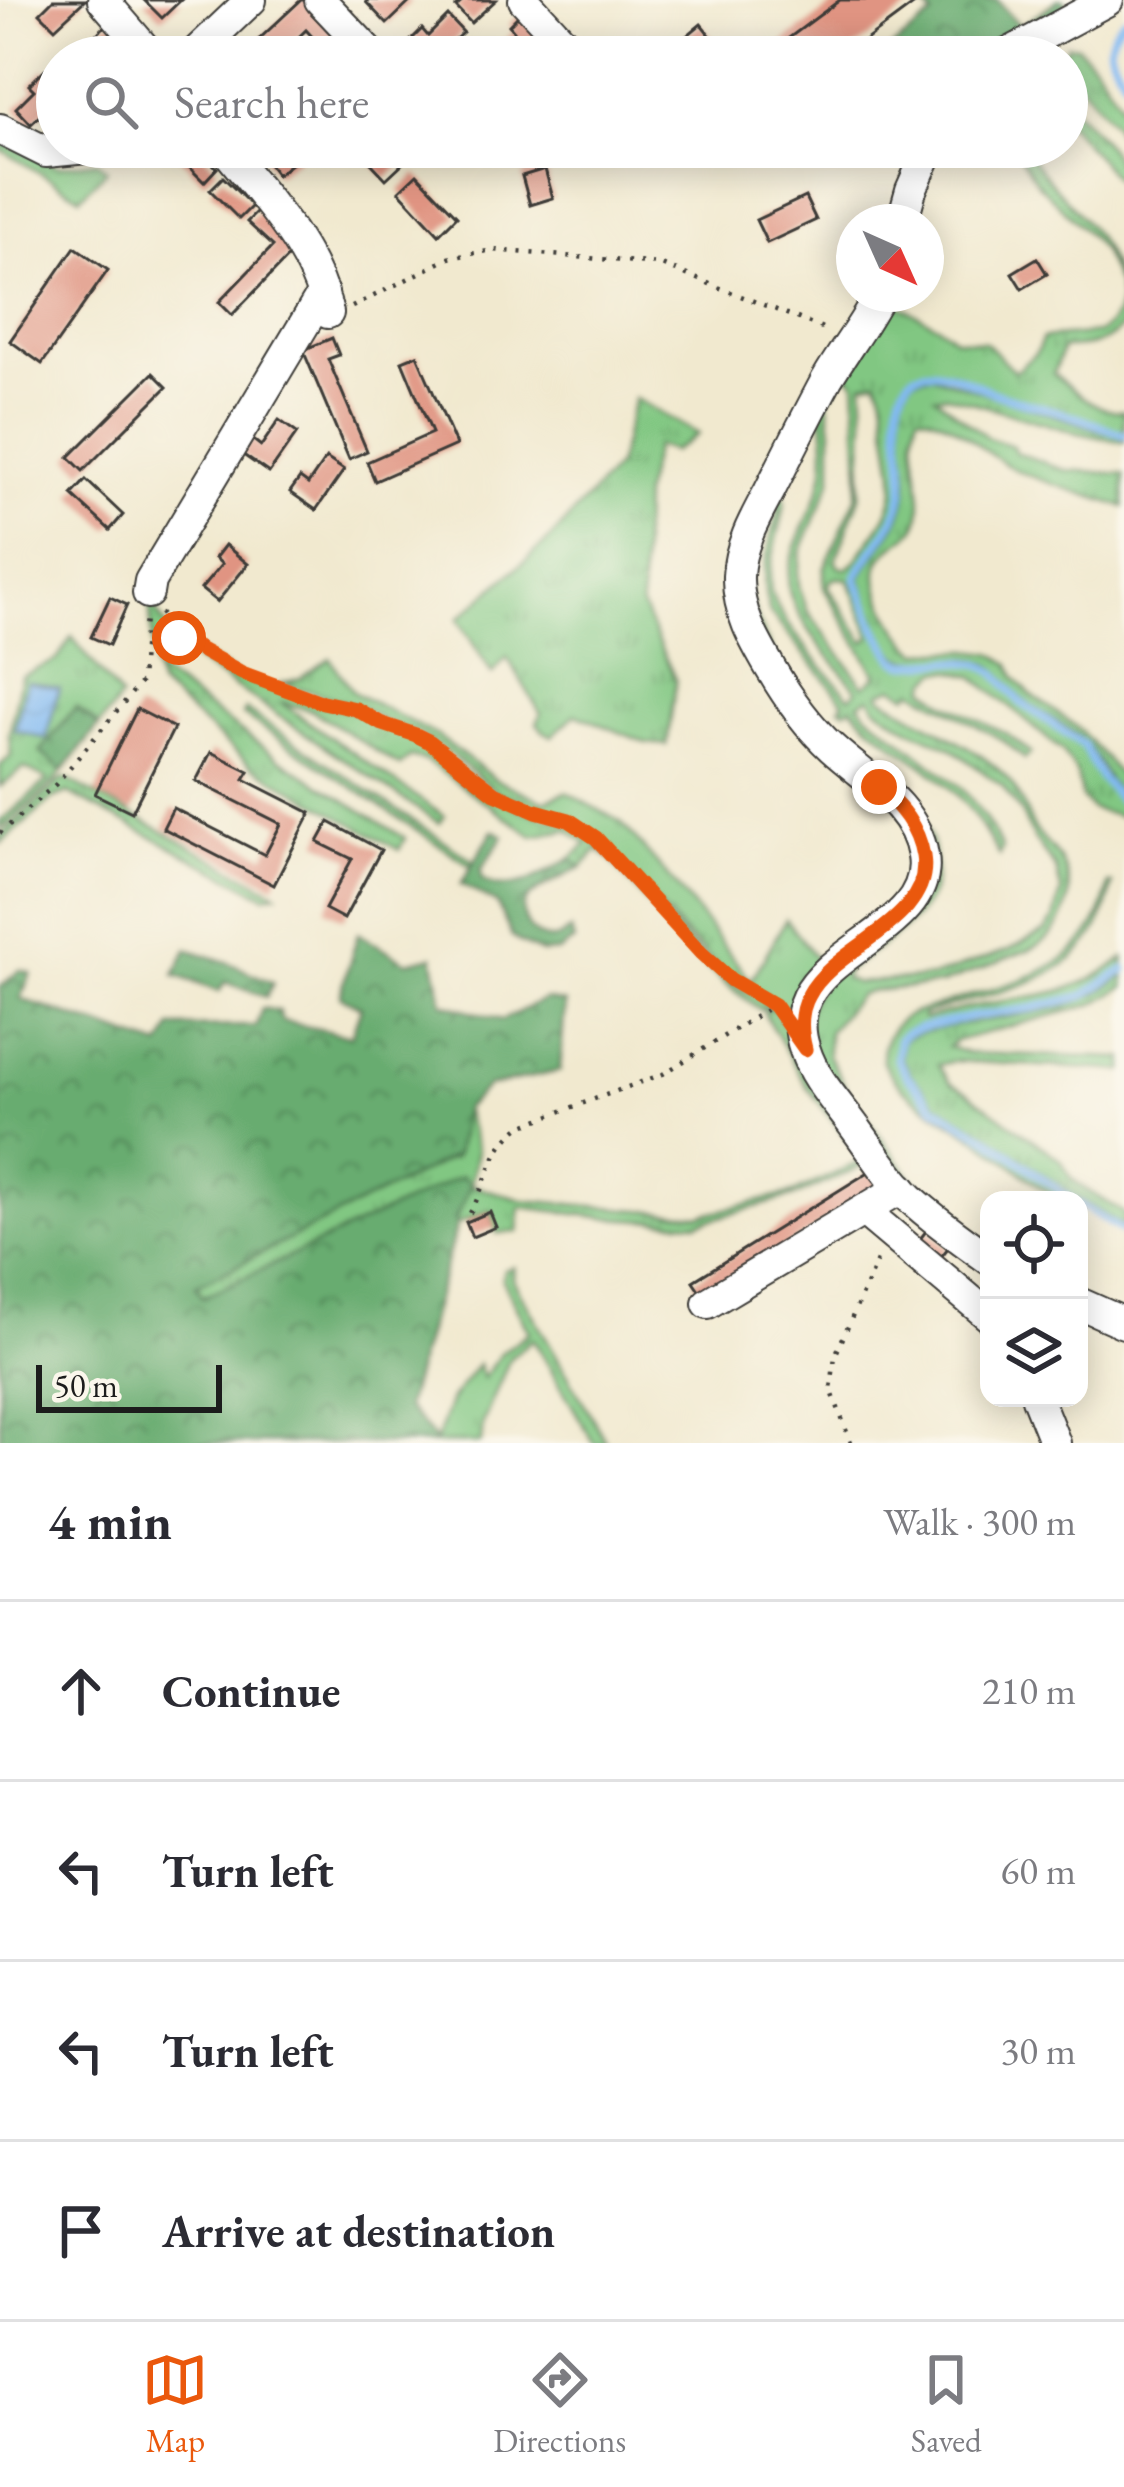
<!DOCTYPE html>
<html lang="en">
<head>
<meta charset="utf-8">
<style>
  body { margin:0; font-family:"EB Garamond",serif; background:#f7f7f7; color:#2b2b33 }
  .controls { position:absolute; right:36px; bottom:36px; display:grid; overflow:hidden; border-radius:24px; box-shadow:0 6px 30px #0003 }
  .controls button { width:108px; height:108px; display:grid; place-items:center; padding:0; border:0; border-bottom:3px solid #e1e1e2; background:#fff; color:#2b2b33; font:60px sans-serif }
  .compass { position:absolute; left:836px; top:204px; width:108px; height:108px; border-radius:50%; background:#fff; box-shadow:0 6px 30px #0003; rotate:135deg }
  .scale { position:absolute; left:36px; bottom:30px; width:186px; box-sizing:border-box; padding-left:12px; border:6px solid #1c1c1c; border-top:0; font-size:33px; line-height:42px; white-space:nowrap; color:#1c1c1c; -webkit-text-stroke:9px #fbf7ec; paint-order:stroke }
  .stop { position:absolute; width:36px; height:36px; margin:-27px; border:9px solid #ea580c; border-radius:50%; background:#fff }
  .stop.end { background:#ea580c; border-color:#fff; box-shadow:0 3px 12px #0008 }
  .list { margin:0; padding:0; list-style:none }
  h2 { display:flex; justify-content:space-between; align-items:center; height:156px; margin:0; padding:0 48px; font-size:51px }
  h2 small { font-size:39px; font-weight:400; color:#7c7c81 }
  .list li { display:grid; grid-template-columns:78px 1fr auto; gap:36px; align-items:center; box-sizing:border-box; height:180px; padding:0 48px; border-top:3px solid #e1e1e2 }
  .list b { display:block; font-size:45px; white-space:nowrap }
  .list em { font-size:39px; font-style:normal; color:#7c7c81 }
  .icon { flex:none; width:66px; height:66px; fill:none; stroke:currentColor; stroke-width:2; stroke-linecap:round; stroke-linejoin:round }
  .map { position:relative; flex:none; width:1124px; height:1443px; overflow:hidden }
  .search { position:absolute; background:#fff; box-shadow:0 6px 30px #0003; left:36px; right:36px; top:36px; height:132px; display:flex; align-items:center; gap:30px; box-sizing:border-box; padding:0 42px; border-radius:66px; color:#7c7c81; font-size:45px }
  .sheet { height:876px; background:#fff }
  nav { display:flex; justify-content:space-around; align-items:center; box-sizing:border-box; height:168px; border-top:3px solid #e1e1e2; background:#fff; font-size:33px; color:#7c7c81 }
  nav a { display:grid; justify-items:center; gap:6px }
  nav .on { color:#ea580c }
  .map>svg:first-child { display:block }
  .grass { fill:url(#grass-tufts); stroke:#4e724f; stroke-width:3; fill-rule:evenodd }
  .forest { fill:url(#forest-crowns); stroke:#426446; stroke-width:3 }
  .water { fill:url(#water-waves); stroke:#4f6b87; stroke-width:3 }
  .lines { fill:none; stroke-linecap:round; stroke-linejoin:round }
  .stream { stroke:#82baf2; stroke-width:8 }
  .building { fill:#e09482 }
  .minor-casing { stroke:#3c3b37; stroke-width:34 }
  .path { stroke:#3c3b37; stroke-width:4.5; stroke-dasharray:3 9; stroke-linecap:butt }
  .minor { stroke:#fff; stroke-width:30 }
  .route { stroke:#ea580c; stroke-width:15 }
</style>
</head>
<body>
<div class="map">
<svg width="1124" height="1443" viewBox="0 0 1124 1443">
  <defs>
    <pattern id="grass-tufts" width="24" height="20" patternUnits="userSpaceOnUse" patternTransform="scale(3)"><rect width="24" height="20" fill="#81c782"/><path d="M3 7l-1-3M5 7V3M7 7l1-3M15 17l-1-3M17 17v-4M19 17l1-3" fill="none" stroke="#6faa70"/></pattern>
    <pattern id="forest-crowns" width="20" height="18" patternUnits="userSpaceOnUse" patternTransform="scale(3)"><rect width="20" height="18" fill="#68ac70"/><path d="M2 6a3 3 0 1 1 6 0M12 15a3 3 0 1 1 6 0" fill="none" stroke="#558b5b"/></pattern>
    <pattern id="water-waves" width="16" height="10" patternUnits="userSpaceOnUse" patternTransform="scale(3)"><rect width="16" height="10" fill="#82baf2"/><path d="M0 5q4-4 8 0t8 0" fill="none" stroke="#709fcf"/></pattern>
  </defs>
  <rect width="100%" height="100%" fill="#fbf7ec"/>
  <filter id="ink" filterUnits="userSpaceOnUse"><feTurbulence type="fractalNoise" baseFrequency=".00833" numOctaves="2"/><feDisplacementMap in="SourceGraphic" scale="24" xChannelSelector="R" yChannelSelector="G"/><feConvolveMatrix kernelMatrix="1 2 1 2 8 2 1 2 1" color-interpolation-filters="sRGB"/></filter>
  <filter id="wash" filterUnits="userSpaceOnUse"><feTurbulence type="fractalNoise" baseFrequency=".004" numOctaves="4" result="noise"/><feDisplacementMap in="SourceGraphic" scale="48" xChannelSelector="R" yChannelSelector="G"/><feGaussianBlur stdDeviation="2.7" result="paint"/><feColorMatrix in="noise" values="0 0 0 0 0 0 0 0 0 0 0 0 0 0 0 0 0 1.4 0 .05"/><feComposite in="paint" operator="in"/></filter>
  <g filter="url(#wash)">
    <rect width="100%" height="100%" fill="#f1e9cf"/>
    <!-- grass -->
    <g class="grass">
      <path d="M 1067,45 L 1077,46 L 1097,67 L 1119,101 L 1124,113 L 1124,146 L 1113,123 L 1067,68 L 1067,57 L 1061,57 Z"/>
      <path d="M 1067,102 C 1089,126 1124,155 1124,189 L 1067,122 Z"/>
      <path d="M 0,142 L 59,166 L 97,161 L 107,170 L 80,197 L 0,149 Z"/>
      <path d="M 1013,147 L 1024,147 C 1065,212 1124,233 1122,327 C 1105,345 1087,348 1063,348 L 1053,374 C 1074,390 1097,413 1124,411 L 1124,433 C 1083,417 1042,407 1000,393 C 978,386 954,369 930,370 C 912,370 902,379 899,396 C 892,433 910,472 898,507 C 889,533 866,552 854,577 L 874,630 L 894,661 L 904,666 L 951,663 L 980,665 L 994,674 L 1019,704 L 1081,746 L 1099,779 L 1124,808 L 1124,818 L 1091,809 L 1082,798 L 1076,772 L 1062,751 L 973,676 L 955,671 L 939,671 L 929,680 L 926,688 L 944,702 L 1008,735 L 1031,753 L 1025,759 L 1004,741 L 913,690 L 908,695 L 893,687 L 880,693 L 881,696 C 917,720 958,737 992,764 C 1017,784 1019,798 1032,824 C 1039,838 1053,848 1061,861 C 1079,893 1064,932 1034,948 L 942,984 L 873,991 L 859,995 L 828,1032 L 828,1055 L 850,1095 L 910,1176 L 933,1199 L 989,1245 L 989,1252 C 962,1234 933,1213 910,1190 C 891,1170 876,1147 860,1125 C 832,1087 784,1037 819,988 C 849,947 934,923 930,863 C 926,816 890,791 857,763 C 807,720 735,633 745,563 C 749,537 765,511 777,488 C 797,450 814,411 837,375 C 852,349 871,324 884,297 L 939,326 L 956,339 L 985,342 L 1015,372 L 1036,353 L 1043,338 L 1098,333 L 1109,325 L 1116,314 L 1120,301 L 1118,286 L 1102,251 L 1088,234 L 1037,183 ZM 846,373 L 855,382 L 859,475 L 856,497 L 824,569 L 824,588 L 877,676 L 864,686 L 807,610 L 799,586 L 798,573 L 802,550 L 832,479 L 832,430 L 828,400 ZM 877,380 C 886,392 885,409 887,425 C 894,479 905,494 870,540 C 861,551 858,562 846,569 L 839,567 L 835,561 L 860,497 L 865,422 L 863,383 ZM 822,413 C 825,434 827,459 822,480 C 815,514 778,562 791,597 C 805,632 834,661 857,690 L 850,697 C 831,677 776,617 771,591 C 766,562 784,525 785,499 L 779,493 ZM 775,503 L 779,510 C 769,545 757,578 770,613 L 844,702 L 840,707 L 845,710 L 852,707 C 881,741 924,761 955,793 C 974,811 986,834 999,856 L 1002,849 C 992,826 978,806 961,787 L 866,712 L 859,703 L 870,697 L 876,707 L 908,728 L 951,748 L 1002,786 L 1020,811 L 1034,839 L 1056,869 L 1061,891 L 1054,919 L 1045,931 L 1006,951 L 932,977 L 856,983 L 844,978 L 847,971 C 872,952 915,926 929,898 C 935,887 936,875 935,863 C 933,802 874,776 834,740 C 812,720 794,692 780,666 C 744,599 736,572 775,503 ZM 837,578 L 848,579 L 871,637 L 865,642 L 829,588 L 830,581 Z"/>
      <path d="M 932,375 L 1124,438 L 1124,442 L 1121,442 L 1073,432 L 947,395 L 935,396 L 988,438 L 1013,446 L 1015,452 L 1066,470 L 1124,474 L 1124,507 C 1088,495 1050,485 1016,470 C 982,455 956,417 918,414 C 907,447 925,481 920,515 C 917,536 896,541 884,555 C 862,579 898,636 919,652 L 969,650 L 992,653 L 1010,664 L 1015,678 L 1030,694 L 1077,727 L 1124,780 L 1124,800 C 1107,784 1102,763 1087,746 C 1070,724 1039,715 1019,696 C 1008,685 1001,670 987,663 C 962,651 912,669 896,654 C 877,637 868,602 860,578 C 872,553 896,534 904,506 C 906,498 908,488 908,479 C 907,456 891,393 914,379 C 918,377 928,376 932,375 Z"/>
      <path d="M 634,398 L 698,434 L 673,451 L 655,446 L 643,494 L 641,605 L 676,681 L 667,745 L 646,743 L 576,714 L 552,736 L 543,731 L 537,723 L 541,714 L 507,657 L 492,674 L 458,619 L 550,539 L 617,466 Z"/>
      <path d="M 149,599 L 171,634 L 219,665 L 239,676 L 316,703 L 359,713 L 386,728 L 428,744 L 497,798 L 524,811 L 561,821 L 579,830 L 613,859 L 691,946 L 729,982 L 770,1005 L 761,1010 L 726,985 L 683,946 L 610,859 L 598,850 L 582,867 L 570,859 L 587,844 L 568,830 L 533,836 L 426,761 L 410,757 L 400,766 L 313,711 L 280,702 L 444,816 L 439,823 L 159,636 L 154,669 L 278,758 L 405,838 L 399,850 L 253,767 L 159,686 L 154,669 Z"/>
      <path d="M 72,637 L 121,698 L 99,726 L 76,708 L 41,752 L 63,771 L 54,782 L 0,830 L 0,822 L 48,780 L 24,768 L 0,787 L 0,766 L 11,756 L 9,735 L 21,676 L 57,660 Z"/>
      <path d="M 330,658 L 353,692 L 438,736 L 496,780 L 544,801 L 566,792 L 621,822 L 678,888 L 751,981 L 786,919 L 822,967 L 792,1029 L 775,1003 L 730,978 L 681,930 L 617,857 L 570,816 L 499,793 L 445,750 L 420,734 L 381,719 L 362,707 L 282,683 L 299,679 Z"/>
      <path d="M 246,710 L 474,861 L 471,866 L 243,715 Z"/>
      <path d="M 64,778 L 72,782 L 277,893 L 265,896 L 68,793 L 53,799 L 0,844 L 0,836 Z"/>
      <path d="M 1108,884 L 1112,884 C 1097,988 999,987 922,1015 L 924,1019 C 946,1013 968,1007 990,1003 C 1045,994 1077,994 1124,958 L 1124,968 L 1082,994 L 1033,1006 L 971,1015 L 920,1026 L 905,1032 L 897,1039 L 896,1059 L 906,1078 L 932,1108 L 990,1141 L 1069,1200 L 1058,1200 C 1033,1182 1009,1162 984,1144 C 954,1121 902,1100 884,1064 C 877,1049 892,1025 905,1017 C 914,1011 929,1008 940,1005 C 979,991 1027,983 1061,960 C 1088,942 1104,915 1108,884 Z"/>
      <path d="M 1124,975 L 1124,987 L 1092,1005 L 955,1041 L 948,1047 L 967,1053 L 1124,1058 L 1124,1071 L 956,1061 L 938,1065 L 950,1083 L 967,1092 L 1061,1160 L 1070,1177 L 1082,1187 L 1124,1213 L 1124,1227 L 1067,1192 L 992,1137 L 936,1103 L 911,1075 L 901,1058 L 902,1041 L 908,1037 C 965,1018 1028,1020 1084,999 C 1098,994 1112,984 1124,975 Z"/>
      <path d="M 772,1007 L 873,1161 L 796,1196 L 698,1223 L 606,1218 L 521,1207 L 518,1232 L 497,1233 L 491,1210 L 457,1224 L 455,1219 L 470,1185 L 202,1297 L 196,1285 L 455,1156 L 464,1109 L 477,1150 L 471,1185 L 522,1200 L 700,1215 L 793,1193 L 863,1160 L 808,1088 L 766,1017 L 764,1012 Z"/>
      <path d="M 514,1267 L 513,1280 L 607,1443 L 594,1443 L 533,1339 L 510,1358 L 483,1423 L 481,1443 L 435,1443 L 451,1399 L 478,1364 L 483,1378 L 501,1353 L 529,1332 L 502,1280 L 504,1270 Z"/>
    </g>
    <!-- forest -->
    <g class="forest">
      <path d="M 920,0 L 997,0 L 1020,26 L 1058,0 L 1064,0 L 1071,10 L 992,57 L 880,57 L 933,16 Z"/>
      <path d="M 76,707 L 99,726 L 63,771 L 40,752 Z"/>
      <path d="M 493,830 L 504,836 L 481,870 L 482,879 C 512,898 542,873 570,859 L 582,867 C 566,876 542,885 529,898 C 514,913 533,942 553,939 C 558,939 566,933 571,930 L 574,941 L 558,952 L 542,953 L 528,947 L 512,937 L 497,904 L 461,884 Z"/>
      <path d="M 358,933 L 407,962 L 433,956 L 443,1003 L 502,1020 L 545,999 L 565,1003 L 560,1071 L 487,1087 L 464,1109 L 456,1155 L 196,1286 L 203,1297 L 462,1176 L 471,1185 L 455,1219 L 457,1224 L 406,1407 L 435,1439 L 435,1443 L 0,1443 L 0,987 L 20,970 L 31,973 L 21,999 L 161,1047 L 172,1027 L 256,1026 L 262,1008 L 279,1011 L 282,1021 L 351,1036 L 361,1007 L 340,996 Z"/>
      <path d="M 187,949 L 227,962 L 273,983 L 266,997 L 225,982 L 219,992 L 175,975 Z"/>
    </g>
    <!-- water -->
    <path class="water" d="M 27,681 L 59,688 L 46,739 L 15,730 Z"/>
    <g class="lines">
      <!-- stream -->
      <g class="stream">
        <path d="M 1124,19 C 1102,42 1108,53 1124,78"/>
        <path d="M 1124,435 C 1107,429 1090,421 1072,416 C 1049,408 1024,403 1001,395 C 979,388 955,372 931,371 C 913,371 904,380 900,398 C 894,434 912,473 899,508 C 890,534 868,552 856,578 L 876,629 L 895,659 L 904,664 L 951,661 L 980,664 L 996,673 L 1020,702 L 1083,745 L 1100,777 L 1124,805"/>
        <path d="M 1072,1200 L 991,1140 L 934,1106 L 908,1077 L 897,1059 L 899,1039 L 906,1033 L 921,1028 L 971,1017 L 1033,1008 L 1083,996 L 1124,970"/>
        <path d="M 1079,1204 L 1124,1232"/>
      </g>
    </g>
    <g id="blocks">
      <!-- building -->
      <g class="building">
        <path d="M 53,0 L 85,0 L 55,28 L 40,13 Z"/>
        <path d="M 144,0 L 181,0 L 162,18 Z"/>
        <path d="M 301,0 L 310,0 L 364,57 L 331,57 L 306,30 L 278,57 L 240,57 Z"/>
        <path d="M 368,0 L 412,0 L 387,24 L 366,2 Z"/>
        <path d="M 464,0 L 496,0 L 471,23 L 456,7 Z"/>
        <path d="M 840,0 L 914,0 L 916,3 L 843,57 L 780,57 L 774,49 Z"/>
        <path d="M 525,9 L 546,31 L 519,57 L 504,57 L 496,49 L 514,31 L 509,25 Z"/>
        <path d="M 448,16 L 463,32 L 437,57 L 420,57 L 407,44 L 422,29 L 428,36 Z"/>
        <path d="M 110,21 L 131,43 L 116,57 L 84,57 L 99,42 L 94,37 Z"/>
        <path d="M 701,24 L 718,45 L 704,57 L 661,57 Z"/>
        <path d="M 45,69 L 57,81 L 57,99 L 31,124 L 16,108 L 34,90 L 29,85 Z"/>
        <path d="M 169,147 L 195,147 L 217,168 L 204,182 Z"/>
        <path d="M 256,147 L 312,147 L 277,175 Z"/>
        <path d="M 388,147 L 420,147 L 386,179 L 371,163 Z"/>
        <path d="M 545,169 L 553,198 L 530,205 L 522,176 Z"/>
        <path d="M 417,174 L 457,216 L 439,234 L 399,191 Z"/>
        <path d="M 223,177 L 252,206 L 239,219 L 210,190 Z"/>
        <path d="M 805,197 L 816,220 L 767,243 L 756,220 Z"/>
        <path d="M 257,212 L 296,249 L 232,315 L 219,302 L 273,246 L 247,222 Z"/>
        <path d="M 75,247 L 108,270 L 42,364 L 10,341 Z"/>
        <path d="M 1037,258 L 1047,274 L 1022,289 L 1012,273 Z"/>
        <path d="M 332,338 L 339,355 L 328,359 L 367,451 L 349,459 L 303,350 Z"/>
        <path d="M 417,355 L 456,445 L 375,481 L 367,462 L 432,433 L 402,361 Z"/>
        <path d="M 153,373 L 167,387 L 83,471 L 69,457 Z"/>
        <path d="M 279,420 L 297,433 L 269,473 L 242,454 L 252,439 L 261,446 Z"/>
        <path d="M 326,458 L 344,470 L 316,510 L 290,492 L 300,478 L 308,484 Z"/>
        <path d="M 86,480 L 123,515 L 110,530 L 72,495 Z"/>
        <path d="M 225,545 L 248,564 L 217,602 L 201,589 L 222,564 L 215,558 Z"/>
        <path d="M 110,597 L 127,605 L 109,645 L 91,637 Z"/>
        <path d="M 137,709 L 174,728 L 132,812 L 95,794 Z"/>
        <path d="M 211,752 L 249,771 L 244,779 L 311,813 L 274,885 L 163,828 L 173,808 L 265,855 L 281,824 L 196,781 Z"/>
        <path d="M 329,822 L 381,850 L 344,919 L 325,909 L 352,859 L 318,842 Z"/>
        <path d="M 875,1168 L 885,1185 L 704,1297 L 693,1281 Z"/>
        <path d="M 490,1212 L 496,1227 L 472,1237 L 466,1222 Z"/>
        <path d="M 927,1230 L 948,1248 L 940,1258 L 919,1240 Z"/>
      </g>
    </g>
  </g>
  <g filter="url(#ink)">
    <use href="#blocks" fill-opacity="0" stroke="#3c3b37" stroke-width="3"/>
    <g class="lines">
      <defs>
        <g id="minor">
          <path d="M 103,0 L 152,57"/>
          <path d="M 320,0 L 374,57"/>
          <path d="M 524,0 L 575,55"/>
          <path d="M 191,57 L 251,0"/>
          <path d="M 1002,57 L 1108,0"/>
          <path d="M 0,129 L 46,152 L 98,147"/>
          <path d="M 224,147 C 265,199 313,247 328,313"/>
          <path d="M 902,222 L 911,190 L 930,147"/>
          <path d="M 880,294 C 865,324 844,350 827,379 C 807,416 788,454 769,492 C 755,518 739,546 738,576 C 737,611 754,640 771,669 C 788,698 807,725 832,748 C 867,780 915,805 923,856 C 934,922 832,946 807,997 C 799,1014 799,1033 805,1050 C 814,1079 837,1102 854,1126 C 872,1150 888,1177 910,1198 C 934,1220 962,1240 989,1259"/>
          <path d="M 148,593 L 150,581 L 323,293"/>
          <path d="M 864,1211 L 989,1316"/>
          <path d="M 708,1303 L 901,1188"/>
          <path d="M 1079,1303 L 1124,1323"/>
          <path d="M 1037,1398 L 1055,1443"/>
        </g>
      </defs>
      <!-- minor casing -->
      <use href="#minor" class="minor-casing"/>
      <!-- path -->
      <g class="path">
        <path d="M 352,307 L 449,258 L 493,250 L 659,264 L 825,329"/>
        <path d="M 160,613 L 179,638 L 235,669 L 318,701 L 356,709 L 380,723 L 416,735 L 430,742 L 495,793 L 535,811 L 577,824 L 615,859 L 701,953 L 731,980 L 776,1009"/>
        <path d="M 0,833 L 56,784 L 141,682 L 145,616"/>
        <path d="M 470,1213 C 488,1182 490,1148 521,1126 L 663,1074 L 774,1005"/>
        <path d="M 851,1443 L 831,1389 L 835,1356 L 878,1258"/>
      </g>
      <!-- minor -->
      <use href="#minor" class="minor"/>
    </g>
  </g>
  <g class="lines" filter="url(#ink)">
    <!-- route -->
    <path class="route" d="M 179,638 L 242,673 L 318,701 L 356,709 L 380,723 L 416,735 L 430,742 L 495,793 L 536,811 L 569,820 L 596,838 L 701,953 L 731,980 L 774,1005 L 805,1049 C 800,1030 799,1012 809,995 C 834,946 934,921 923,856 C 918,826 901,807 879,787"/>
  </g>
</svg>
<div class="controls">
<button><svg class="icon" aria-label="locate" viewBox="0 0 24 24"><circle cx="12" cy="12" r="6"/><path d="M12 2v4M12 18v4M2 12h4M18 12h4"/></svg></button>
<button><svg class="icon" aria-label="layers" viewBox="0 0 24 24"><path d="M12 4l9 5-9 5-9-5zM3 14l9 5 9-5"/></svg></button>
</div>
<svg class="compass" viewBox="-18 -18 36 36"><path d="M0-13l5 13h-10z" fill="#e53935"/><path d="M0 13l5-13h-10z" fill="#7c7c81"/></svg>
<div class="scale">50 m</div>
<div class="stop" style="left:179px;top:638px"></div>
<div class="stop end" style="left:879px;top:787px"></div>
<div class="search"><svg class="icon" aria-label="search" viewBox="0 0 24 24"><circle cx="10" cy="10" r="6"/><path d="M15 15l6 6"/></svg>Search here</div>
</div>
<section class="sheet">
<h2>4 min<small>Walk · 300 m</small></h2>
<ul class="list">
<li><svg class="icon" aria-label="ahead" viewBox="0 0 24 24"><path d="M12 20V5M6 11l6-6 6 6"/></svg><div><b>Continue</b></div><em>210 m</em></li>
<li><svg class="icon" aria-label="left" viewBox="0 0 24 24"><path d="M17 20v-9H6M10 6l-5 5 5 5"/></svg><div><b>Turn left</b></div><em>60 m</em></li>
<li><svg class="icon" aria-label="left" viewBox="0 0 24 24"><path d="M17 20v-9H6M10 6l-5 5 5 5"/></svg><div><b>Turn left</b></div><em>30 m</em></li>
<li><svg class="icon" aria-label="arrive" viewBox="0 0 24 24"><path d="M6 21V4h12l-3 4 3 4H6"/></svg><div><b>Arrive at destination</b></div></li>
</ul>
</section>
<nav>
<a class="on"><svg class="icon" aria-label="map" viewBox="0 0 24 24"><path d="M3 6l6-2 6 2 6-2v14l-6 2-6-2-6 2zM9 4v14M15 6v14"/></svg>Map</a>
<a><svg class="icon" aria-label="directions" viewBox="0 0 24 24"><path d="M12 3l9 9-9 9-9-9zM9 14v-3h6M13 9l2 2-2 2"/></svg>Directions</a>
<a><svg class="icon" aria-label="saved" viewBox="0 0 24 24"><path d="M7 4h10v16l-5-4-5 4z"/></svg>Saved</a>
</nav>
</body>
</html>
